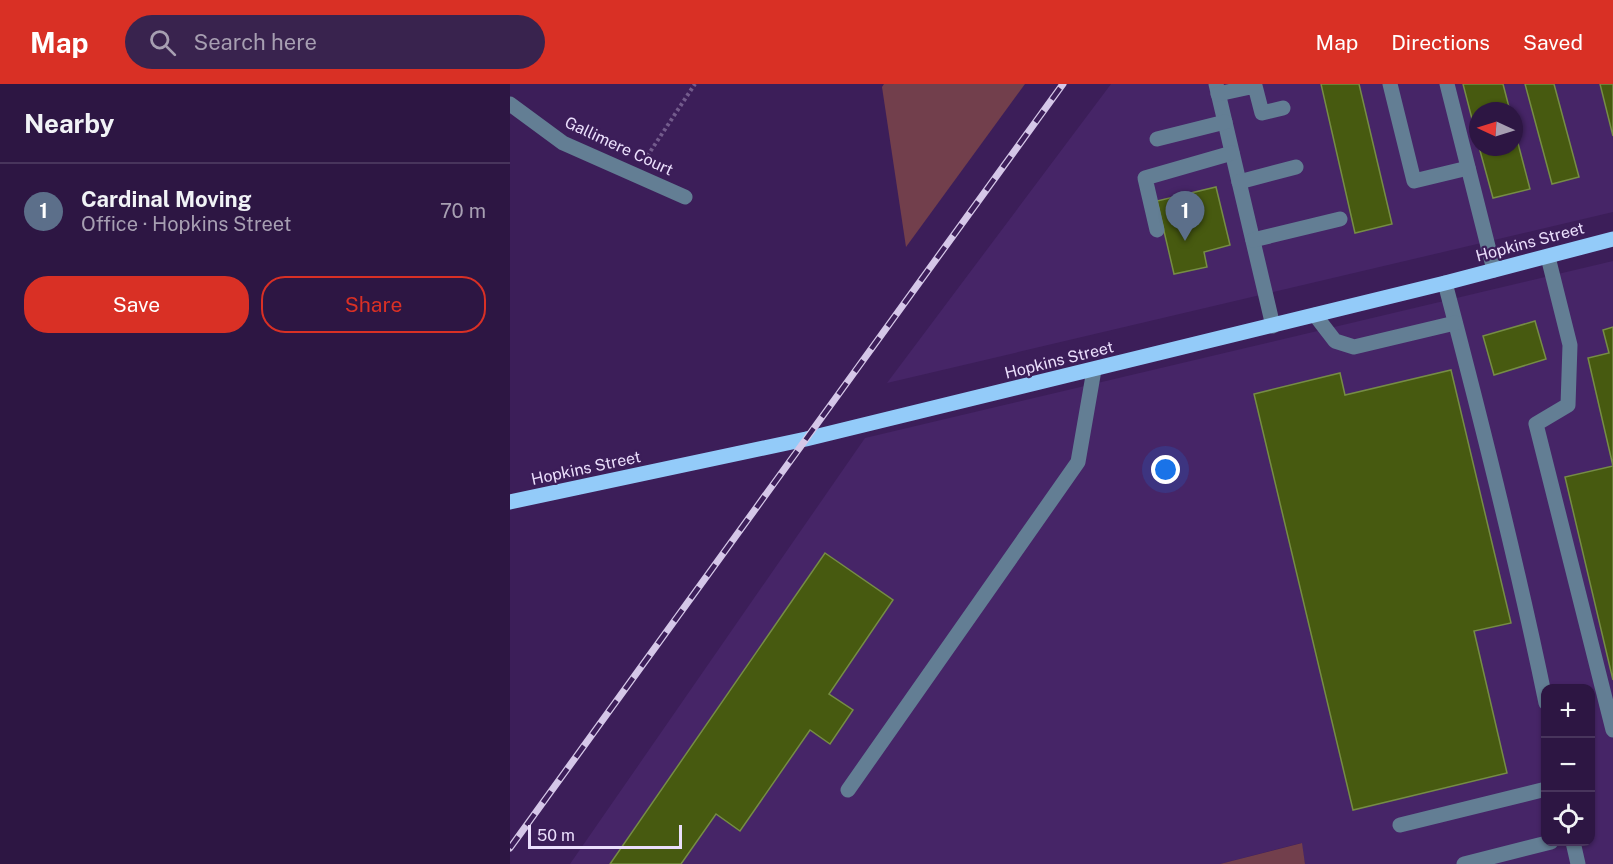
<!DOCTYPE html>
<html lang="en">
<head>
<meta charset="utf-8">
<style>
  body { margin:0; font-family:"Public Sans",sans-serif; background:#39234e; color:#f1f3f6 }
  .controls { position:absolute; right:18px; bottom:18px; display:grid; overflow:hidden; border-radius:12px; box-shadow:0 2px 4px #0004 }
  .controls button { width:54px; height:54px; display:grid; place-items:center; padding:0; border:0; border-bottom:2px solid #48355c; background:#2d1643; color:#f1f3f6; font:30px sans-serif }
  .compass { position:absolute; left:959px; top:18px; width:54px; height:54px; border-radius:50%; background:#2d1643; box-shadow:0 2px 4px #0004; rotate:274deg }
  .scale { position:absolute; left:18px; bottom:15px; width:154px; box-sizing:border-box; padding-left:6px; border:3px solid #ebdffc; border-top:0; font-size:16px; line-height:21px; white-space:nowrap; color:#ebdffc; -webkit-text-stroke:4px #3c1e59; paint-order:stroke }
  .you { position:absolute; left:656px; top:386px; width:21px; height:21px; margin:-15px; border:4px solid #fff; border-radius:50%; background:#1a73e8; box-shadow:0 0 0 9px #1a73e833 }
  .badge { display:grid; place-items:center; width:39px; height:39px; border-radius:50%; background:#d93025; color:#fff; font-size:20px; font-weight:700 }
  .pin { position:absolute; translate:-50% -50px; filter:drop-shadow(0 2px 3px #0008) }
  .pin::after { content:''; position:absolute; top:32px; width:21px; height:18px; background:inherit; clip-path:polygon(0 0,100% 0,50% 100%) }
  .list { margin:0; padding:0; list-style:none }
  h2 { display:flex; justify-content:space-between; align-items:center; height:78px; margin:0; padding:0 24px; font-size:26px }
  h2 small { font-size:20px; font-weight:400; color:#a79fb2 }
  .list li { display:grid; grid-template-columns:39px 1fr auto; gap:18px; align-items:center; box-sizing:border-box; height:96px; padding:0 24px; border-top:2px solid #48355c }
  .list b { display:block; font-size:22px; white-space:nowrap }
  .list p { margin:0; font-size:20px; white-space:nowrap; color:#a79fb2 }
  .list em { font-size:20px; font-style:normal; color:#a79fb2 }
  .actions { display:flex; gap:12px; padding:18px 24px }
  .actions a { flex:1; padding:14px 0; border:2px solid #d93025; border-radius:24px; text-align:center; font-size:21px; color:#d93025 }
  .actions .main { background:#d93025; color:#fff }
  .icon { flex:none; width:33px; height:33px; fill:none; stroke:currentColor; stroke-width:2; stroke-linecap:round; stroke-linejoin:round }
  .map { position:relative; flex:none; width:1103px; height:780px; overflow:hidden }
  header { display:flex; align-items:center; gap:36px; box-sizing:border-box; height:84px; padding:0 30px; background:#d93025; color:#fff }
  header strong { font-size:28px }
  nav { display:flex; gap:33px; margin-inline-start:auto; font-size:21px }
  .search { width:420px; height:54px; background:#39234e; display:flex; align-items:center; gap:15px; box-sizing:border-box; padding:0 21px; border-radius:33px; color:#a79fb2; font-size:22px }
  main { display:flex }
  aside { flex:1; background:#2d1643 }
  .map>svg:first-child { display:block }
  .built { fill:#462567; fill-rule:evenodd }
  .green { fill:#723f4c }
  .building { fill:#475a10; stroke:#768d45; stroke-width:1.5 }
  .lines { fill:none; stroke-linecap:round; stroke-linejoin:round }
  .path { stroke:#735b8c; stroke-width:4; stroke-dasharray:3 3; stroke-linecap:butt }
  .minor { stroke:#637e94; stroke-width:15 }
  .major { stroke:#93cbf9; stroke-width:15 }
  .rail-casing { stroke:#d5c7e8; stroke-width:7 }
  .rail { stroke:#3c1e59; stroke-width:4.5; stroke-dasharray:14; stroke-linecap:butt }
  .labels { text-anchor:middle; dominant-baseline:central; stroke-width:4.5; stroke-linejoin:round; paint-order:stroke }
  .street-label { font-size:16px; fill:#ebdffc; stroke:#3c1e59 }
</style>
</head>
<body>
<header>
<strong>Map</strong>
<div class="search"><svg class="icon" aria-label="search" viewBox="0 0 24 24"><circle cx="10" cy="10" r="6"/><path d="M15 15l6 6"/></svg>Search here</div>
<nav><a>Map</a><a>Directions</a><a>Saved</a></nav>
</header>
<main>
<aside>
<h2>Nearby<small></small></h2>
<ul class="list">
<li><span class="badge" style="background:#5c6f8a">1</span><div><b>Cardinal Moving</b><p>Office · Hopkins Street</p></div><em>70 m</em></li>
</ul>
<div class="actions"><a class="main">Save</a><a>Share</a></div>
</aside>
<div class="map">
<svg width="1103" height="780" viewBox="0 0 1103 780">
  <rect width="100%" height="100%" fill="#3c1e59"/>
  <!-- built -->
  <g class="built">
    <path d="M 601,0 L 1103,0 L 1103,128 L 377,299 ZM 968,27 L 1004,27 L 1004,63 L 968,63 Z"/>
    <path d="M 1103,177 L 1103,780 L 795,780 L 791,759 L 710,780 L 60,780 L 355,354 ZM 1036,604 L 1080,604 L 1080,758 L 1036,758 Z"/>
  </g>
  <!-- green -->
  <g class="green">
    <path d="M 374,0 L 515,0 L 396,163 L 372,3 Z"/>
    <path d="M 792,759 L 795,780 L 710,780 Z"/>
  </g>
  <!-- building -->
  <g class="building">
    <path d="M 811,0 L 849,0 L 882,140 L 845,149 Z"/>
    <path d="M 953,0 L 993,0 L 1000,27 L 968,27 L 968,58 Z"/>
    <path d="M 1015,0 L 1044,0 L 1069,93 L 1042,100 Z"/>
    <path d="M 1090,0 L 1103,0 L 1103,52 Z"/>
    <path d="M 1004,44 L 1020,105 L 983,114 L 969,63 L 1004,63 Z"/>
    <path d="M 706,103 L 720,161 L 694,168 L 697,183 L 664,190 L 647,117 Z"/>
    <path d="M 1025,237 L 1036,275 L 984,291 L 973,252 Z"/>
    <path d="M 1103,243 L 1103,382 L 1078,274 L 1099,269 L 1093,246 Z"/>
    <path d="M 941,286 L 1001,539 L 964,547 L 997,689 L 843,726 L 744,310 L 830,289 L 835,311 Z"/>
    <path d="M 1103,382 L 1103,596 L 1055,393 Z"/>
    <path d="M 315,469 L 383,516 L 319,610 L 343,626 L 320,660 L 300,646 L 230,747 L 206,730 L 171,780 L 100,780 Z"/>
  </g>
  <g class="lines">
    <!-- path -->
    <path class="path" d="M 134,77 L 185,0"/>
    <!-- minor -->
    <g class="minor">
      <path d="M 706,0 L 763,242"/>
      <path d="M 880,0 L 904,97 L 958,84"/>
      <path d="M 937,0 L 984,186"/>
      <path d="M 708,10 L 745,2 L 752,29 L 773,24"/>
      <path d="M 0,20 L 53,59 L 175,113"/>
      <path d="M 647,55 L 715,38"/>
      <path d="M 729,98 L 786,83"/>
      <path d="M 647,146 L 635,94 L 722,69"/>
      <path d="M 743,156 L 830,135"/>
      <path d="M 1038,173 L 1060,261 L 1058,321 L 1026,340 L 1103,646"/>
      <path d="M 935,199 C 972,339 1007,478 1036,619"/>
      <path d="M 805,231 L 825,257 L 844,263 L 945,239"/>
      <path d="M 338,706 L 568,378 L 584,286"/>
      <path d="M 890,741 L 1036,705"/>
      <path d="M 1063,758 L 1068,780"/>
      <path d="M 954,780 L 1041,758"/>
    </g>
    <!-- major -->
    <path class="major" d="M 0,418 L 296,355 L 935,199 L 1103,155"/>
    <defs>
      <path id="rail" d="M 0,764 L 553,0"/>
    </defs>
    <!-- rail casing -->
    <use href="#rail" class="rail-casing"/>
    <!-- rail -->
    <use href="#rail" class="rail"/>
  </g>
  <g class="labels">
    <!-- street labels -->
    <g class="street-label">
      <text transform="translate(109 62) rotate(25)">Gallimere Court</text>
      <text transform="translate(1020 158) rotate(-15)">Hopkins Street</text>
      <text transform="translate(549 276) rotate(-14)">Hopkins Street</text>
      <text transform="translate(76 384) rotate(-12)">Hopkins Street</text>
    </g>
  </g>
</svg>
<div class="controls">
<button>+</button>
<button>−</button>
<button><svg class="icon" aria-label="locate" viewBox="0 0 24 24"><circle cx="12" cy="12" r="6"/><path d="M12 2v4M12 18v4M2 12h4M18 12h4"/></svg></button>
</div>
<svg class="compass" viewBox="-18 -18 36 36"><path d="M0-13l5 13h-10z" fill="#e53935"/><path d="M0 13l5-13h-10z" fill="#a79fb2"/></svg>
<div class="scale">50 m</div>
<div class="you"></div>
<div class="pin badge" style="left:675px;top:157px;background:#5c6f8a">1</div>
</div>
</main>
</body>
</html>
